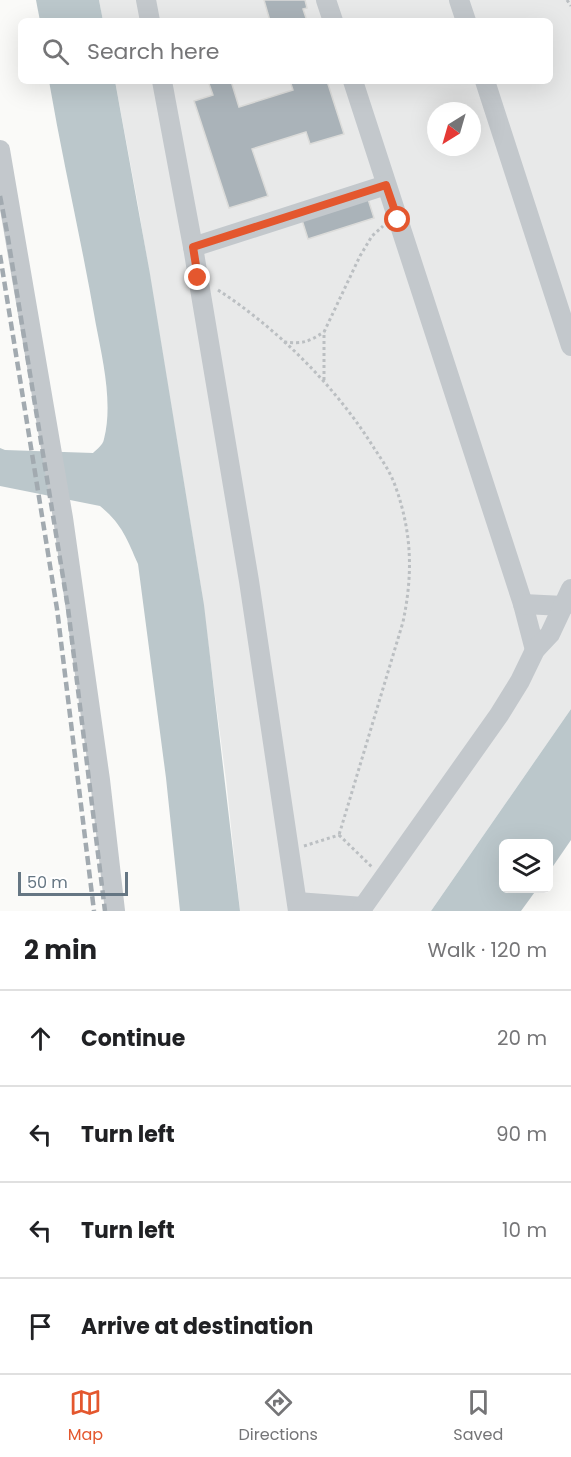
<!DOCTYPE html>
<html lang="en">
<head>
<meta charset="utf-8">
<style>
  body { margin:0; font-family:Poppins,sans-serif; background:#f6f6f6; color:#202124 }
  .controls { position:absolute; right:18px; bottom:18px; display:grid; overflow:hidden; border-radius:9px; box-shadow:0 6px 24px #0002 }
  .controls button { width:54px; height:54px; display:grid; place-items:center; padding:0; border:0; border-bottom:2px solid #e0e0e0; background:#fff; color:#202124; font:30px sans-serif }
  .compass { position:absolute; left:427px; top:102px; width:54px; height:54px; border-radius:50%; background:#fff; box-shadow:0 6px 24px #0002; rotate:217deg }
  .scale { position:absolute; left:18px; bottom:15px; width:110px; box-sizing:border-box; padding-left:6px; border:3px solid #657683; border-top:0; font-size:16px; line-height:21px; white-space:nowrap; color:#657683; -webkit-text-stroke:4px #fff; paint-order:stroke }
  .stop { position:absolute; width:18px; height:18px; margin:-14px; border:4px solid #e4572e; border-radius:50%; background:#fff }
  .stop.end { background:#e4572e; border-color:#fff; box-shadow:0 2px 6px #0008 }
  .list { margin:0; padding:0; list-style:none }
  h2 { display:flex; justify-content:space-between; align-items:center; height:78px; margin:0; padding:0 24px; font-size:26px }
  h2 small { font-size:20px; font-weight:400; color:#757577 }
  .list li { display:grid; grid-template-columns:39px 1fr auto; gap:18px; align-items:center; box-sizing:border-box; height:96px; padding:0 24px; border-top:2px solid #e0e0e0 }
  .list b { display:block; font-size:22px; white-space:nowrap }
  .list em { font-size:20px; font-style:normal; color:#757577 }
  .icon { flex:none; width:33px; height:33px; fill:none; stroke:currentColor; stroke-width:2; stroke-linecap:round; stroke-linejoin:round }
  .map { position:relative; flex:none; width:571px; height:911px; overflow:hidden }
  .search { position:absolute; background:#fff; box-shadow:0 6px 24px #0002; left:18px; right:18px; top:18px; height:66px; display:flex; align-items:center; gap:15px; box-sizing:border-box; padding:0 21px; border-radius:9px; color:#757577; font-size:22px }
  .sheet { height:462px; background:#fff }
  nav { display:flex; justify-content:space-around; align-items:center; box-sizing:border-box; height:84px; border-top:2px solid #e0e0e0; background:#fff; font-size:16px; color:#757577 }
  nav a { display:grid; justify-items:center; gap:3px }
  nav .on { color:#e4572e }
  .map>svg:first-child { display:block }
  .built { fill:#e8e9e9; fill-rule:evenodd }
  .water { fill:#bbc7cb }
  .building { fill:#aab3b9; stroke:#dcdcda; stroke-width:1.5 }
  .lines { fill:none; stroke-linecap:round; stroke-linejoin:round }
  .path { stroke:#bbbfc2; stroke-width:3; stroke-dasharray:3 3; stroke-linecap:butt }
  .minor { stroke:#c3c8cc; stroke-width:20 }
  .rail { stroke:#a2aab0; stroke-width:4.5; stroke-dasharray:9 4.5; stroke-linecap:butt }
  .route { stroke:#e4572e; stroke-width:8 }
</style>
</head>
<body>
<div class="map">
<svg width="571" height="911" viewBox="0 0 571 911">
  <rect width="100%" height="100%" fill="#fafaf8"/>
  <!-- built -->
  <path class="built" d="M 99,0 L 571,0 L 571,709 L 431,911 L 240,911 L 226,780 L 201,588 L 138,205 L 115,81 L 550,81 L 550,21 L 103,21 ZM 436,111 L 472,111 L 472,147 L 436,147 Z"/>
  <!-- water -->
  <g class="water">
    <path d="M 36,0 L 99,0 L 103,21 L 40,21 Z"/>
    <path d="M 49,81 L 115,81 L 150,274 L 204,605 L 240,911 L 180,911 L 166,778 L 138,564 C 127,539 122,524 100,506 L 0,486 L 0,448 L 5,450 L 93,453 C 97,449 103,445 104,439 C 113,404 103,361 96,325 C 82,243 63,163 49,81 Z"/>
    <path d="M 571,709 L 571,840 L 549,872 L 548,844 L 504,844 L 504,888 L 537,889 L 521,911 L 431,911 Z"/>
  </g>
  <!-- building -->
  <g class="building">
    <path d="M 264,0 L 305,0 L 307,8 L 303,9 L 307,21 L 270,21 Z"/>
    <path d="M 208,81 L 231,81 L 239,107 L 293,90 L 290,81 L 327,81 L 344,134 L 310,144 L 306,132 L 252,149 L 268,196 L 229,208 L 194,101 L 213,95 Z"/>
    <path d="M 368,199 L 374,218 L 308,239 L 302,220 Z"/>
  </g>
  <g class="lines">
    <!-- path -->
    <g class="path">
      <path d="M 567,0 L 571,6"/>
      <path d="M 218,290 C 278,329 336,387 374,448 C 382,460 391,473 396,488 C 412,534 413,574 403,622 L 339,835"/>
      <path d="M 284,342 C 304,344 308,342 324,332"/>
      <path d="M 324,380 L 324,332 L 360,256 L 372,236 L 383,226"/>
      <path d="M 339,835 L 372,867"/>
      <path d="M 304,846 L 339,835"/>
    </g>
    <!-- minor -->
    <g class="minor">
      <path d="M 146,0 L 150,21"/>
      <path d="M 326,0 L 333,21"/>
      <path d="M 459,0 L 466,21"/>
      <path d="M 162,81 L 193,247 L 249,581 L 298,911"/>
      <path d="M 353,81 L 523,604 L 535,650"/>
      <path d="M 485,81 L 571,346"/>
      <path d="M 0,150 L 63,518 L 100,780 L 115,911"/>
      <path d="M 193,247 L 386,185"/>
      <path d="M 523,604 L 564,606"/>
      <path d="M 297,902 L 363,907"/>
      <path d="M 362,911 L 363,907 L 499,715 L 520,681 L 535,650 L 550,634 L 571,589"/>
    </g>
    <!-- rail -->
    <g class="rail">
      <path d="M 0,196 L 7,232 L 68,608 L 105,911"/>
      <path d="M 0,255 L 57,609 L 94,911"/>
    </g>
  </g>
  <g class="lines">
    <!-- route -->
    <path class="route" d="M 198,278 L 193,247 L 386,185 L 398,220"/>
  </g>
</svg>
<div class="controls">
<button><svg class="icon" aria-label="layers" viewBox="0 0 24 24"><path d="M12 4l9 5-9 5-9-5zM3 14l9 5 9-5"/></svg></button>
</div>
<svg class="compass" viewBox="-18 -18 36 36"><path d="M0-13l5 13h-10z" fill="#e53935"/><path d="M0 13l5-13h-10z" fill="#757577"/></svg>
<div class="scale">50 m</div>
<div class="stop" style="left:398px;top:220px"></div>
<div class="stop end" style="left:198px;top:278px"></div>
<div class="search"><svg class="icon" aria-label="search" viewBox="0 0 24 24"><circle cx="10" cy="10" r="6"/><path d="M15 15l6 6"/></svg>Search here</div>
</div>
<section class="sheet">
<h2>2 min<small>Walk · 120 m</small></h2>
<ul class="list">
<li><svg class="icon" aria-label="ahead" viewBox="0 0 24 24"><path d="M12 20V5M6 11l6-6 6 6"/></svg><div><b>Continue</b></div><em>20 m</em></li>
<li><svg class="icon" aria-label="left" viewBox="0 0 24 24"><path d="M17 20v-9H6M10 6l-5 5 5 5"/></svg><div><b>Turn left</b></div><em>90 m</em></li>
<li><svg class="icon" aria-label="left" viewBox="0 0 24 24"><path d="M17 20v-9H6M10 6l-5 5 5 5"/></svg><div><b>Turn left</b></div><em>10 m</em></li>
<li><svg class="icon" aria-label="arrive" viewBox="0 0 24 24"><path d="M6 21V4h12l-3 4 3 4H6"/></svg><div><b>Arrive at destination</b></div></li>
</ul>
</section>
<nav>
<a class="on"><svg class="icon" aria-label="map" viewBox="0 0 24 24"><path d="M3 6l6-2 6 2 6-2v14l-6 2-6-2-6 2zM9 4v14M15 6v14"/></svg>Map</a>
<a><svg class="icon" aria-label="directions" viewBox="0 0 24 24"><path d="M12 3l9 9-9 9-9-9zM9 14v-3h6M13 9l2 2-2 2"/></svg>Directions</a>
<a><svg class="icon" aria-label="saved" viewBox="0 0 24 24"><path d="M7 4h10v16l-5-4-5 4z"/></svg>Saved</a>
</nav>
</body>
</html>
